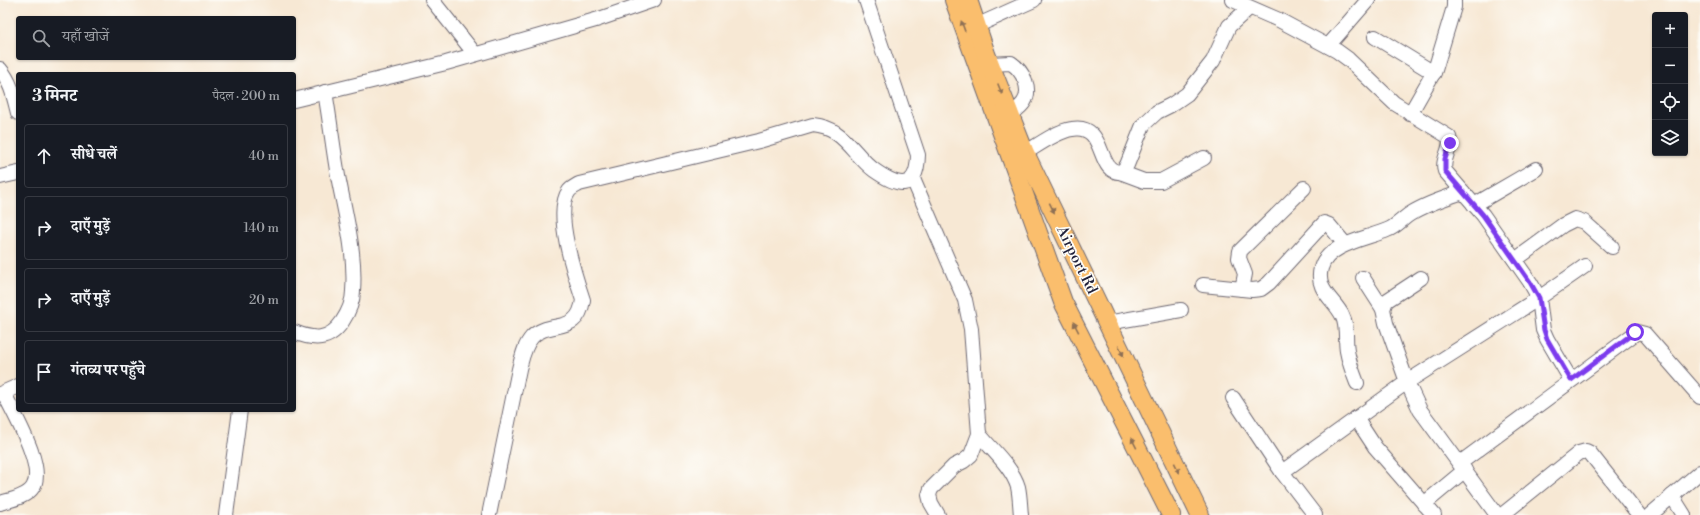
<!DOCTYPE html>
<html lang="hi">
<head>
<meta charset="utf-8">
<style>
  body { margin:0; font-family:"Libre Bodoni","Noto Serif Devanagari",serif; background:#20242c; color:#f1f3f6 }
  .controls { position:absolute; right:12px; top:12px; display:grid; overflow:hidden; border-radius:4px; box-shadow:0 1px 3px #0004 }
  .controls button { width:36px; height:36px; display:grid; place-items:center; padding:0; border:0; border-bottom:1px solid #363941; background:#171b24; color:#f1f3f6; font:20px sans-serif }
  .stop { position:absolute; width:12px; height:12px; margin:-9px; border:3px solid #7c3aed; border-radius:50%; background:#fff }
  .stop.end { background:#7c3aed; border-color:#fff; box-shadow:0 1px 4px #0008 }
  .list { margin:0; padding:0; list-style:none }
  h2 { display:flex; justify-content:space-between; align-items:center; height:52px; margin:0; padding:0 16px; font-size:17px }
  h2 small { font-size:13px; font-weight:400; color:#9ea1a6 }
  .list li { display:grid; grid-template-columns:26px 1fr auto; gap:12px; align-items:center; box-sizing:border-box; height:64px; margin:0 8px 8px; padding:0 8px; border:1px solid #363941; border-radius:4px }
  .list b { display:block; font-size:15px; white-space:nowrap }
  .list em { font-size:13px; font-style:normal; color:#9ea1a6 }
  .icon { flex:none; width:22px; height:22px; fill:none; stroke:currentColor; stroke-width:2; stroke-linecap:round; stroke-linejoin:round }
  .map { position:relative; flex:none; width:1700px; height:515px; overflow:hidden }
  .search { position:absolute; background:#171b24; box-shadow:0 1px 3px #0004; left:16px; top:16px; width:280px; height:44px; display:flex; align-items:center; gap:10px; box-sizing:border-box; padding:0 14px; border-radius:4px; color:#9ea1a6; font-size:15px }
  .panel { position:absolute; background:#171b24; box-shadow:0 1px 3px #0004; left:16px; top:72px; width:280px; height:340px; border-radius:4px }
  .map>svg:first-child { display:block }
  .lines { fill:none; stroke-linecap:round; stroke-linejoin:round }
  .minor-casing { stroke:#6d6771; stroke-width:16 }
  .major-casing { stroke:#6d6771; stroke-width:20 }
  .minor { stroke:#fff; stroke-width:14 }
  .major { stroke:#fabe6d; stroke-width:18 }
  .oneway { fill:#8e7054 }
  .route { stroke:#7c3aed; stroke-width:5 }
  .labels { text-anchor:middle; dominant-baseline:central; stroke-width:3.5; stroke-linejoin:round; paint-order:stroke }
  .street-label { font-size:15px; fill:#22223b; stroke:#fdfcf7 }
</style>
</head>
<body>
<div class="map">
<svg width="1700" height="515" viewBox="0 0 1700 515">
  <rect width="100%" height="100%" fill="#fdfcf7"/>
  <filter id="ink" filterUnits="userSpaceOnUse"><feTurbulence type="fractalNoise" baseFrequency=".025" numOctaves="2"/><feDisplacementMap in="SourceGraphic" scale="8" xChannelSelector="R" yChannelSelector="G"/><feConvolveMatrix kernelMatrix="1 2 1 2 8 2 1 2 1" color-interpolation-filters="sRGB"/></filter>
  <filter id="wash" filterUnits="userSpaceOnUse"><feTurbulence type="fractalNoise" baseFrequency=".012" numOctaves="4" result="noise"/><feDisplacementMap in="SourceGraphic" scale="16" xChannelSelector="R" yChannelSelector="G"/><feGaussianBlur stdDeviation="0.9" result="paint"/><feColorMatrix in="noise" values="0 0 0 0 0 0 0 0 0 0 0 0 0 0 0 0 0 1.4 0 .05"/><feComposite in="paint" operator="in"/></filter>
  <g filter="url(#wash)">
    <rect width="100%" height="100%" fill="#f7e8d4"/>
  </g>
  <g filter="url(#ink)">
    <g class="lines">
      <defs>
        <g id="minor">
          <path d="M 432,0 L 475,54"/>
          <path d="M 1233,0 L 1279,20 L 1337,51 L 1348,59 L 1394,103 L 1449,137 C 1453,148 1441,159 1445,171 L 1483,215 L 1530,282 L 1539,298 L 1543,330 L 1547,339 L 1571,380"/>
          <path d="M 976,26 L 1034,0"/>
          <path d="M 1375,37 L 1434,73"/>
          <path d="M 1328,46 L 1368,0"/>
          <path d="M 989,64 L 1011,63 C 1023,71 1032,89 1024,102 C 1021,107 1015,111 1010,115"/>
          <path d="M 0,69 C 11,82 14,97 18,113"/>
          <path d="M 294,100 L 446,63 L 599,19 L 654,0"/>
          <path d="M 1410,114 L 1435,70 L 1454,7 L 1454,0"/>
          <path d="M 1025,153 C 1038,145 1057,131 1072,129 C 1108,123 1095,175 1122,172 L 1127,165 L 1143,125 L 1157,112 L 1171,105 L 1187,94 L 1213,61 L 1229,26 L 1249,8"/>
          <path d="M 1120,172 L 1144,181 L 1161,181 L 1204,158"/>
          <path d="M 0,177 L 18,173"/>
          <path d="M 913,179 L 965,300 L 971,329 L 979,434 L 971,455 L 964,461 L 954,466 L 931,489 L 929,495 L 931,503 L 938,515"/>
          <path d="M 1474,205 L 1536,169"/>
          <path d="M 1515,260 L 1563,225 L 1575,219 L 1584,222 L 1612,247"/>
          <path d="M 1363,278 L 1383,309"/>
          <path d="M 1421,278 L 1386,301 L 1383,309 L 1386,323 L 1407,382 L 1420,410 L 1497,515"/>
          <path d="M 1203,285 L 1252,290 L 1261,289 L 1269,283 L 1324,223 L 1329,225 L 1345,244"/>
          <path d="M 1242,289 L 1245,274 L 1239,258 L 1240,251 L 1304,188"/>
          <path d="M 1107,323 L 1181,310"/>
          <path d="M 294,332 C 314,340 329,341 342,322 C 348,313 353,302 353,291 C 356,253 345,213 338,176 C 333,148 330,120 325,92"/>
          <path d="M 1357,383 C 1353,373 1349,362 1347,351 C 1345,340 1348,326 1342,315 C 1334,299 1315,290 1321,268 C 1327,244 1369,238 1387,230 C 1396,227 1402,219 1410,214 C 1426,204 1444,198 1463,192"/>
          <path d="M 0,394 L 18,386"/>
          <path d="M 1233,398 L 1282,472 L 1315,515"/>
          <path d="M 1356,418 L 1375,447 L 1434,515"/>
          <path d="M 979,434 C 992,450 1012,467 1018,487 C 1020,496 1020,506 1021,515"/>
          <path d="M 1460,463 L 1637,332 L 1645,334 L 1700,397"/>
          <path d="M 1282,472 L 1407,382 L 1539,298 L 1585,266"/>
          <path d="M 1672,496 L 1684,515"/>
          <path d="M 0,503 C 10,500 27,497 33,487 C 46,467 13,413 4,393"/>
          <path d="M 1424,504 L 1465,470"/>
          <path d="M 226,515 L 240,410"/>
          <path d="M 489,515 L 519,369 C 522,358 524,346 532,337 C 550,319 578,336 583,300 C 575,276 553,212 569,191 C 571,188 576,186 579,184 L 759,141 L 813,125 C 822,126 829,128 836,133 C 851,143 860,160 874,170 C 898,187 917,192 918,155 L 866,0"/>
          <path d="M 1502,515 L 1579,453 L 1586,451 L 1590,453 L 1639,515"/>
          <path d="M 1650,515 L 1700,472"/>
        </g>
        <g id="major">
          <path d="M 954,0 L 1063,302 L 1171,515"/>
          <path d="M 968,0 L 986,54 L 1025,153 L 1200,515"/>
        </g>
      </defs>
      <!-- minor casing -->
      <use href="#minor" class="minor-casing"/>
      <!-- major casing -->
      <use href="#major" class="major-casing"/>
      <!-- minor -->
      <use href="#minor" class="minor"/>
      <!-- major -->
      <use href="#major" class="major"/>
    </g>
    <!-- one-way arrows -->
    <defs><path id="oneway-solid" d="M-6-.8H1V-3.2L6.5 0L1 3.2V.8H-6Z"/></defs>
    <g class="oneway">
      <use href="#oneway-solid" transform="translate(963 26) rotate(-110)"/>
      <use href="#oneway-solid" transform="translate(1000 89) rotate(68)"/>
      <use href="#oneway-solid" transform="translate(1052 208) rotate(64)"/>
      <use href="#oneway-solid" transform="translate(1076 327) rotate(-117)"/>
      <use href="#oneway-solid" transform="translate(1121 351) rotate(64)"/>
      <use href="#oneway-solid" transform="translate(1134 443) rotate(-117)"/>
      <use href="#oneway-solid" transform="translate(1177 468) rotate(64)"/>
    </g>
  </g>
  <g class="lines" filter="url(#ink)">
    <!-- route -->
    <path class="route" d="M 1450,143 L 1445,159 L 1445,171 L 1483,215 L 1530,282 L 1539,298 L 1544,330 L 1547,339 L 1571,380 L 1635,332"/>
  </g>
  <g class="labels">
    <!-- street labels -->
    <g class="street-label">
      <text transform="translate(1077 260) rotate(64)">Airport Rd</text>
    </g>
  </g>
</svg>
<div class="controls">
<button>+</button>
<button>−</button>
<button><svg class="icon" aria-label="locate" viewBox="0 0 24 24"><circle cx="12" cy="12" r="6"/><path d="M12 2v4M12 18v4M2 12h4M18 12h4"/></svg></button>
<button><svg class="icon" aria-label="layers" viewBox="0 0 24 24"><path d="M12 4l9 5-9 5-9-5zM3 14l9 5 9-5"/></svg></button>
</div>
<div class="stop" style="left:1635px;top:332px"></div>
<div class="stop end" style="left:1450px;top:143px"></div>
<div class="search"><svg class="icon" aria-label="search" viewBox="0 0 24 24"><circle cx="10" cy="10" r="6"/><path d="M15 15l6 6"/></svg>यहाँ खोजें</div>
<section class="panel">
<h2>3 मिनट<small>पैदल · 200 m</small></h2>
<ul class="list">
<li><svg class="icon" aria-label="ahead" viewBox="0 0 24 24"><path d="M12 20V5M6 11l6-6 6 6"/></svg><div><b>सीधे चलें</b></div><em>40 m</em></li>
<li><svg class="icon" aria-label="right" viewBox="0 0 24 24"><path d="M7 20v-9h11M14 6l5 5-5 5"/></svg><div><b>दाएँ मुड़ें</b></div><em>140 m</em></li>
<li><svg class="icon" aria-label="right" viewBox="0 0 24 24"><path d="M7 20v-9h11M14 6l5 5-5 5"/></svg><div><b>दाएँ मुड़ें</b></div><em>20 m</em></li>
<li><svg class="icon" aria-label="arrive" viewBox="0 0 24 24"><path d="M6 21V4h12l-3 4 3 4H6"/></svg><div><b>गंतव्य पर पहुँचे</b></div></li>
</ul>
</section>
</div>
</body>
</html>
